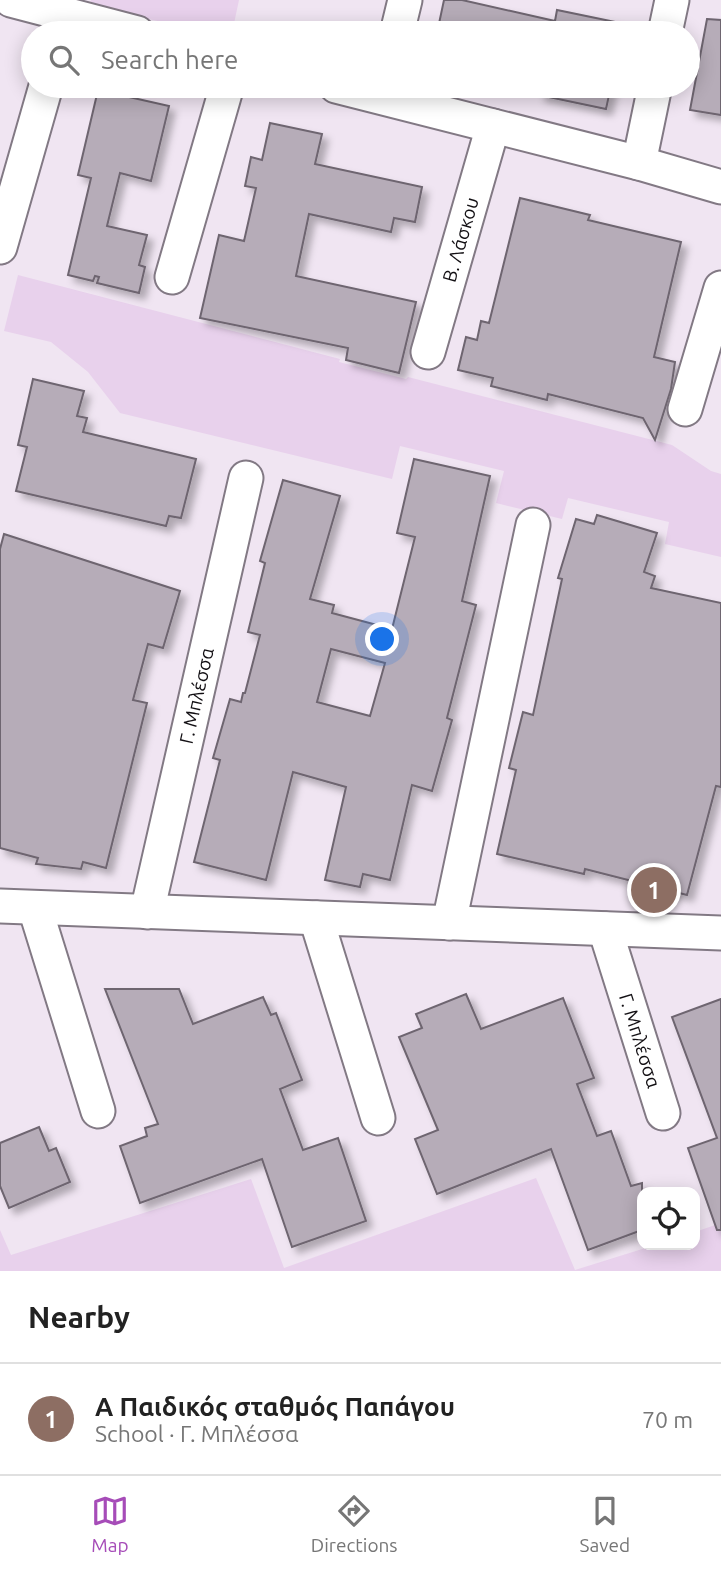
<!DOCTYPE html>
<html lang="en">
<head>
<meta charset="utf-8">
<style>
  body { margin:0; font-family:Ubuntu,sans-serif; background:#f6f6f6; color:#222 }
  .controls { position:absolute; right:21px; bottom:21px; display:grid; overflow:hidden; border-radius:14px; box-shadow:0 4px 18px #0003 }
  .controls button { width:63px; height:63px; display:grid; place-items:center; padding:0; border:0; border-bottom:2px solid #e0e0e0; background:#fff; color:#222; font:35px sans-serif }
  .you { position:absolute; left:383px; top:640px; width:24px; height:24px; margin:-18px; border:5px solid #fff; border-radius:50%; background:#1a73e8; box-shadow:0 0 0 10px #1a73e833 }
  .badge { display:grid; place-items:center; width:46px; height:46px; border-radius:50%; background:#a64cb8; color:#fff; font-size:23px; font-weight:700 }
  .pin { position:absolute; translate:-50% -50%; border:4px solid #fff; box-shadow:0 2px 7px #0006 }
  .list { margin:0; padding:0; list-style:none }
  h2 { display:flex; justify-content:space-between; align-items:center; height:91px; margin:0; padding:0 28px; font-size:30px }
  h2 small { font-size:23px; font-weight:400; color:#767676 }
  .list li { display:grid; grid-template-columns:46px 1fr auto; gap:21px; align-items:center; box-sizing:border-box; height:112px; padding:0 28px; border-top:2px solid #e0e0e0 }
  .list b { display:block; font-size:26px; white-space:nowrap }
  .list p { margin:0; font-size:23px; white-space:nowrap; color:#767676 }
  .list em { font-size:23px; font-style:normal; color:#767676 }
  .icon { flex:none; width:38px; height:38px; fill:none; stroke:currentColor; stroke-width:2; stroke-linecap:round; stroke-linejoin:round }
  .map { position:relative; flex:none; width:721px; height:1271px; overflow:hidden }
  .search { position:absolute; background:#fff; box-shadow:0 4px 18px #0003; left:21px; right:21px; top:21px; height:77px; display:flex; align-items:center; gap:18px; box-sizing:border-box; padding:0 24px; border-radius:38px; color:#767676; font-size:26px }
  .sheet { height:203px; background:#fff }
  nav { display:flex; justify-content:space-around; align-items:center; box-sizing:border-box; height:98px; border-top:2px solid #e0e0e0; background:#fff; font-size:19px; color:#767676 }
  nav a { display:grid; justify-items:center; gap:4px }
  nav .on { color:#a64cb8 }
  .map>svg:first-child { display:block }
  .green { fill:#e8d1ec }
  .building { fill:#b6acb8; stroke:#6e6570; stroke-width:2; fill-rule:evenodd; filter:url(#shadow) }
  .lines { fill:none; stroke-linecap:round; stroke-linejoin:round }
  .street-casing { stroke:#827984; stroke-width:37 }
  .street { stroke:#fff; stroke-width:33 }
  .labels { text-anchor:middle; dominant-baseline:central; stroke-width:6; stroke-linejoin:round; paint-order:stroke }
  .street-label { font-size:19px; fill:#120f13; stroke:#f0e5f2 }
</style>
</head>
<body>
<div class="map">
<svg width="721" height="1271" viewBox="0 0 721 1271">
  <defs>
    <filter id="shadow"><feDropShadow dx="6" dy="6" stdDeviation="3.5" flood-color="#0004"/></filter>
  </defs>
  <rect width="100%" height="100%" fill="#f0e5f2"/>
  <!-- green -->
  <g class="green">
    <path d="M 91,0 L 239,0 L 232,33 L 212,33 L 89,6 Z"/>
    <path d="M 18,275 L 340,359 L 339,362 L 406,379 L 408,377 L 672,445 L 711,471 L 721,474 L 721,557 L 665,544 L 669,522 L 568,498 L 562,519 L 496,503 L 504,471 L 400,446 L 392,479 L 120,413 L 88,372 L 51,342 L 4,331 Z"/>
    <path d="M 536,1178 L 575,1270 L 655,1245 L 695,1245 L 695,1232 L 721,1223 L 721,1271 L 0,1271 L 0,1230 L 11,1255 L 251,1179 L 284,1268 Z"/>
  </g>
  <!-- building -->
  <g class="building">
    <path d="M 444,0 L 462,0 L 555,21 L 557,10 L 625,24 L 623,33 L 437,33 Z"/>
    <path d="M 707,19 L 721,20 L 721,115 L 690,110 Z"/>
    <path d="M 541,86 L 611,86 L 606,109 L 539,95 Z"/>
    <path d="M 98,90 L 169,106 L 151,181 L 120,173 L 107,226 L 147,235 L 139,265 L 145,267 L 139,293 L 97,283 L 99,277 L 95,276 L 93,281 L 68,275 L 91,178 L 78,175 Z"/>
    <path d="M 270,123 L 322,134 L 315,164 L 422,187 L 415,222 L 394,218 L 391,232 L 309,214 L 296,276 L 416,302 L 399,373 L 346,360 L 348,348 L 200,318 L 219,235 L 244,241 L 256,188 L 245,186 L 251,157 L 262,160 Z"/>
    <path d="M 520,198 L 590,215 L 588,220 L 681,242 L 654,357 L 675,362 L 671,389 L 655,440 L 643,418 L 548,394 L 547,400 L 491,386 L 493,378 L 458,370 L 466,337 L 477,340 L 481,321 L 489,323 Z"/>
    <path d="M 33,379 L 84,391 L 77,416 L 87,418 L 83,432 L 196,459 L 181,518 L 169,516 L 166,526 L 16,491 L 27,447 L 18,445 Z"/>
    <path d="M 414,459 L 490,476 L 462,601 L 476,605 L 447,718 L 452,720 L 432,791 L 412,785 L 390,880 L 363,874 L 360,887 L 325,880 L 346,787 L 293,772 L 266,880 L 194,862 L 220,760 L 213,758 L 230,699 L 241,702 L 243,693 L 245,693 L 260,635 L 248,632 L 265,563 L 260,561 L 283,480 L 340,496 L 310,599 L 334,605 L 332,613 L 392,629 L 415,537 L 397,533 ZM 331,649 L 385,663 L 370,716 L 317,702 Z"/>
    <path d="M 597,515 L 657,533 L 644,572 L 655,576 L 651,588 L 721,603 L 721,787 L 716,786 L 687,895 L 585,869 L 584,874 L 497,854 L 516,770 L 509,768 L 523,712 L 533,715 L 562,579 L 558,578 L 576,519 L 594,524 Z"/>
    <path d="M 4,534 L 180,591 L 163,648 L 148,644 L 133,700 L 147,703 L 106,868 L 83,862 L 81,869 L 36,864 L 38,858 L 0,848 L 0,549 Z"/>
    <path d="M 105,989 L 179,989 L 193,1024 L 263,997 L 271,1015 L 276,1013 L 302,1080 L 280,1089 L 303,1150 L 338,1138 L 366,1221 L 292,1247 L 262,1159 L 140,1203 L 120,1146 L 147,1136 L 145,1128 L 158,1124 Z"/>
    <path d="M 466,994 L 481,1029 L 563,998 L 594,1078 L 577,1084 L 597,1136 L 611,1131 L 631,1186 L 642,1183 L 642,1230 L 588,1250 L 551,1149 L 437,1194 L 415,1139 L 438,1130 L 399,1037 L 422,1028 L 416,1014 Z"/>
    <path d="M 721,999 L 721,1230 L 717,1230 L 688,1148 L 717,1138 L 672,1017 Z"/>
    <path d="M 39,1127 L 49,1151 L 56,1148 L 70,1182 L 9,1208 L 0,1186 L 0,1143 Z"/>
  </g>
  <g class="lines">
    <defs>
      <g id="street">
        <path d="M 11,0 L 137,33"/>
        <path d="M 397,33 L 405,0"/>
        <path d="M 665,33 L 672,0"/>
        <path d="M 336,86 L 639,163 L 721,187"/>
        <path d="M 639,163 L 655,86"/>
        <path d="M 0,247 L 46,86"/>
        <path d="M 172,277 L 227,86"/>
        <path id="s1" d="M 428,352 L 493,126"/>
        <path d="M 685,409 L 721,288"/>
        <path d="M 0,906 L 721,933"/>
        <path d="M 35,908 L 98,1111"/>
        <path id="s2" d="M 147,912 L 246,478"/>
        <path d="M 316,918 L 378,1118"/>
        <path d="M 449,923 L 533,525"/>
        <path id="s3" d="M 605,929 L 663,1113"/>
      </g>
    </defs>
    <!-- street casing -->
    <use href="#street" class="street-casing"/>
    <!-- street -->
    <use href="#street" class="street"/>
  </g>
  <g class="labels">
    <!-- street labels -->
    <g class="street-label">
      <text stroke="none"><textPath href="#s1" startOffset="117">Β. Λάσκου</textPath></text>
      <text stroke="none"><textPath href="#s2" startOffset="222">Γ. Μπλέσσα</textPath></text>
      <text stroke="none"><textPath href="#s3" startOffset="117">Γ. Μπλέσσα</textPath></text>
    </g>
  </g>
</svg>
<div class="controls">
<button><svg class="icon" aria-label="locate" viewBox="0 0 24 24"><circle cx="12" cy="12" r="6"/><path d="M12 2v4M12 18v4M2 12h4M18 12h4"/></svg></button>
</div>
<div class="you"></div>
<div class="pin badge" style="left:654px;top:890px;background:#8d6e63">1</div>
<div class="search"><svg class="icon" aria-label="search" viewBox="0 0 24 24"><circle cx="10" cy="10" r="6"/><path d="M15 15l6 6"/></svg>Search here</div>
</div>
<section class="sheet">
<h2>Nearby<small></small></h2>
<ul class="list">
<li><span class="badge" style="background:#8d6e63">1</span><div><b>Α Παιδικός σταθμός Παπάγου</b><p>School · Γ. Μπλέσσα</p></div><em>70 m</em></li>
</ul>
</section>
<nav>
<a class="on"><svg class="icon" aria-label="map" viewBox="0 0 24 24"><path d="M3 6l6-2 6 2 6-2v14l-6 2-6-2-6 2zM9 4v14M15 6v14"/></svg>Map</a>
<a><svg class="icon" aria-label="directions" viewBox="0 0 24 24"><path d="M12 3l9 9-9 9-9-9zM9 14v-3h6M13 9l2 2-2 2"/></svg>Directions</a>
<a><svg class="icon" aria-label="saved" viewBox="0 0 24 24"><path d="M7 4h10v16l-5-4-5 4z"/></svg>Saved</a>
</nav>
</body>
</html>
